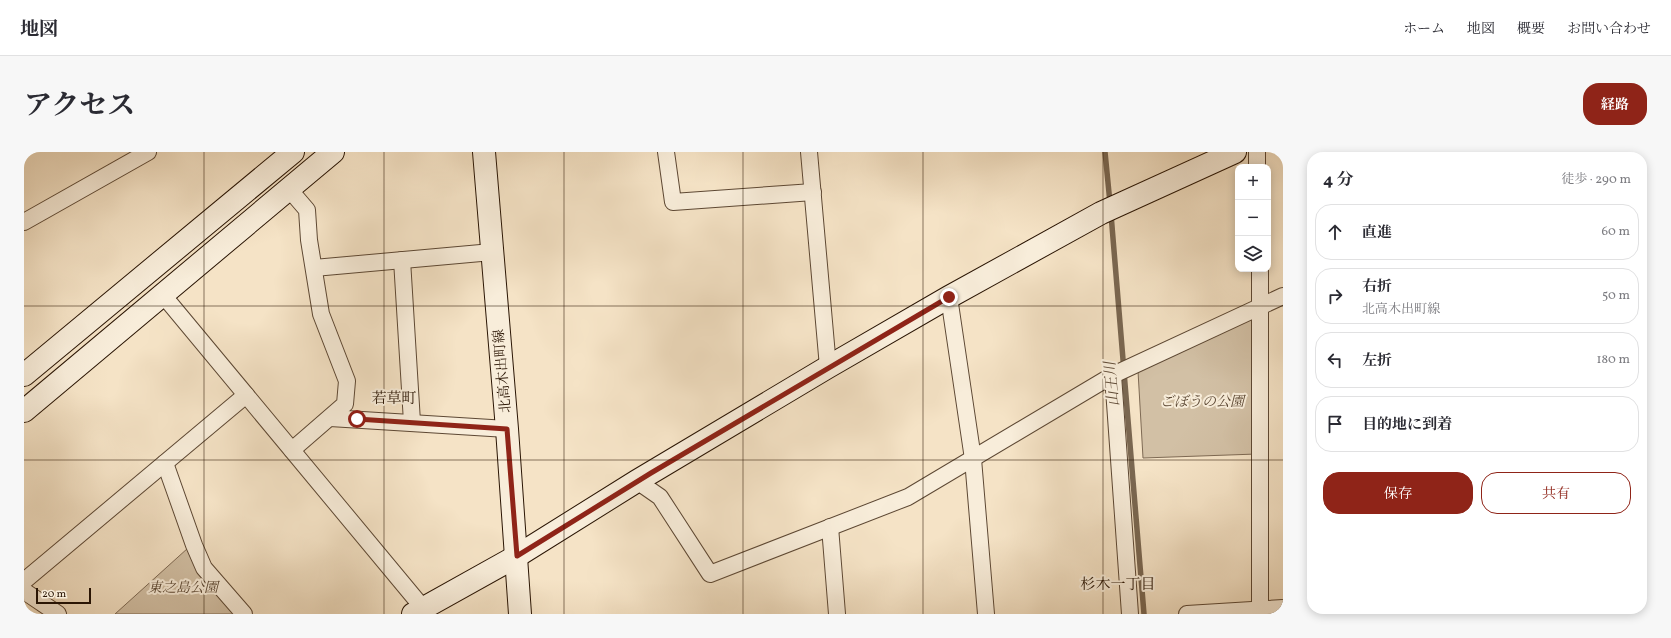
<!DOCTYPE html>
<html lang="ja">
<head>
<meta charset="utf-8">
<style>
  body { margin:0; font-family:Vollkorn,"Noto Serif JP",serif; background:#f7f7f7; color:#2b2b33 }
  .controls { position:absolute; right:12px; top:12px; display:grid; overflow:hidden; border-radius:8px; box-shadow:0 2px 10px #0003 }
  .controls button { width:36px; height:36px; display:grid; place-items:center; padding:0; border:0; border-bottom:1px solid #e1e1e2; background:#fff; color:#2b2b33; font:20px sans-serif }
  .scale { position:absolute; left:12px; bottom:10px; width:55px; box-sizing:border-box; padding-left:4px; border:2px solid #2a1504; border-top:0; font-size:11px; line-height:14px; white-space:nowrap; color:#2a1504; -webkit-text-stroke:3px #f8edda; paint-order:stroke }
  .stop { position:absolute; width:12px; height:12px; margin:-9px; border:3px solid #8f2418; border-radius:50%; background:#fff }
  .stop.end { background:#8f2418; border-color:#fff; box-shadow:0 1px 4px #0008 }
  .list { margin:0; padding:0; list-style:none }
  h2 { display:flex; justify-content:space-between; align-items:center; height:52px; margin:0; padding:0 16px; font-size:17px }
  h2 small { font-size:13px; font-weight:400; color:#7c7c81 }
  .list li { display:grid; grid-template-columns:26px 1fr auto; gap:12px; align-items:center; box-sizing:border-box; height:56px; margin:0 8px 8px; padding:0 8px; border:1px solid #e1e1e2; border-radius:16px }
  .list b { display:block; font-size:15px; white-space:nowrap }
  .list p { margin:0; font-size:13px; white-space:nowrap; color:#7c7c81 }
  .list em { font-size:13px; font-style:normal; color:#7c7c81 }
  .actions { display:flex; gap:8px; padding:12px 16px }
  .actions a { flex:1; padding:9px 0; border:1px solid #8f2418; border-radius:16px; text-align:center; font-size:14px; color:#8f2418 }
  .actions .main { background:#8f2418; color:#fff }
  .icon { flex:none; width:22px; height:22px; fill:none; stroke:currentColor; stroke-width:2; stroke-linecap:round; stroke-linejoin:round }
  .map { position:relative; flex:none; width:1259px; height:462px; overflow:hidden; border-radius:16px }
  header { display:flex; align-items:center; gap:24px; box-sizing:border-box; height:56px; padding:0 20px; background:#fff; border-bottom:1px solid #e1e1e2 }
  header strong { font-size:19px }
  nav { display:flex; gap:22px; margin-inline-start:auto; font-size:14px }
  .intro { display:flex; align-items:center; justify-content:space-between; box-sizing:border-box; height:96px; padding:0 24px }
  h1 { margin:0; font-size:28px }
  .button { padding:10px 18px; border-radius:16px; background:#8f2418; color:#fff; font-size:14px; font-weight:700 }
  main { display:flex; gap:24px; padding:0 24px }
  aside { flex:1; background:#fff; border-radius:16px; box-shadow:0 2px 10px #0003 }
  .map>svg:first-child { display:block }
  .green { fill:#d2c0a5; stroke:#7e6a54 }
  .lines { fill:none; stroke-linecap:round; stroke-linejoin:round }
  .stream { stroke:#7a6751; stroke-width:5.5 }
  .street-casing { stroke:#5d4834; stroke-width:18 }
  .secondary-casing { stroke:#2a1504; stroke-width:24 }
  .street { stroke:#f8edda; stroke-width:16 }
  .secondary { stroke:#f8edda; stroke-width:22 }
  .route { stroke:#8f2418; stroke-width:5 }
  .grid { fill:none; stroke:#2a1504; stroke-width:1; stroke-opacity:0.55 }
  .labels { text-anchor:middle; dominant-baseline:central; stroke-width:4; stroke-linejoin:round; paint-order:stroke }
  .street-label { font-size:14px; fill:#2a1504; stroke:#f8edda }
  .park-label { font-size:14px; font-style:italic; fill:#5c4834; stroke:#f8edda }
  .water-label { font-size:15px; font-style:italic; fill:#604b37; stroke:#f8edda }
  .neighbourhood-label { font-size:15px; fill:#2a1504; stroke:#f8edda }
</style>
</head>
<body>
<header>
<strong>地図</strong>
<nav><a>ホーム</a><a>地図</a><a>概要</a><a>お問い合わせ</a></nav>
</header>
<div class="intro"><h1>アクセス</h1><a class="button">経路</a></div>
<main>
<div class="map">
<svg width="1259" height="462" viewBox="0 0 1259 462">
  <rect width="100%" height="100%" fill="#f5e3c6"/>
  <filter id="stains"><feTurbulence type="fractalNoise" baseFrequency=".005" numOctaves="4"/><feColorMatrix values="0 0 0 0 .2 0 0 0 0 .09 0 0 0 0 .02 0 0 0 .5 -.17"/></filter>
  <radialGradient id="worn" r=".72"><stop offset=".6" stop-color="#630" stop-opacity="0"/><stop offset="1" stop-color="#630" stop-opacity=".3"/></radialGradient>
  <!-- green -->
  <g class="green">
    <path d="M 1232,163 L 1233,302 L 1119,306 L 1114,219 Z"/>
    <path d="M 164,396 L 212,462 L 91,462 Z"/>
  </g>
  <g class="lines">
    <!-- stream -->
    <g class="stream">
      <path d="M 1081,0 L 1086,51"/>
      <path d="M 1087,62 L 1120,462"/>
    </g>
    <defs>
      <g id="street">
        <path d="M 642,0 L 649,50 L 789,40"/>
        <path d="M 785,0 L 804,215"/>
        <path d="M 1233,0 L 1233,15"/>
        <path d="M 265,37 L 283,58 L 285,88 L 297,162 L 323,229 L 321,252 L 268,298"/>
        <path d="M 0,70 L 124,0"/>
        <path d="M 378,108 L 388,270"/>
        <path d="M 290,116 L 468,100"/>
        <path d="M 1236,117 L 1236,457"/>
        <path d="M 139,143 L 399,456"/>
        <path d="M 925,145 L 949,307 L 962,462"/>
        <path d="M 1089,223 L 1106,462"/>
        <path d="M 306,266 L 483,277"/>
        <path d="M 141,311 L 170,393 L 180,416 L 220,462"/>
        <path d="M 613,329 L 636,345 L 686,422 L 884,345 L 1089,223 L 1259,144"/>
        <path d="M 806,375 L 813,462"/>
        <path d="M 0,429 L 222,243"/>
        <path d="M 0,439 L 34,462"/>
        <path d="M 1163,462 L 1259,456"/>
      </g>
      <g id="secondary">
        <path d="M 460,0 L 483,277 L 496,462"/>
        <path d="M 0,223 L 269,0"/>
        <path d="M 0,259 L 309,0"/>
        <path d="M 389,462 L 493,404 L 613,329 L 804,215 L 925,145 L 1077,61 L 1211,0"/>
      </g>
    </defs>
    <!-- street casing -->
    <use href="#street" class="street-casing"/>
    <!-- secondary casing -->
    <use href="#secondary" class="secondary-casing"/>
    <!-- street -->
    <use href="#street" class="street"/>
    <!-- secondary -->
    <use href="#secondary" class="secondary"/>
  </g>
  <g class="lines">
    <!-- route -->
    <path class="route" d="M 333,267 L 483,277 L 493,404 L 627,321 L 925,145"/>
  </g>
  <!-- grid -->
  <path class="grid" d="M 180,0 L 180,462M 360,0 L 360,462M 540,0 L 540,462M 719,0 L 719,462M 899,0 L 899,462M 1079,0 L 1079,462M 0,154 L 1259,154M 0,308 L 1259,308"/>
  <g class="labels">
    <!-- street labels -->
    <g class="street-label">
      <text transform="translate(479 219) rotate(-95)">北高木出町線</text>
    </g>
    <!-- park labels -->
    <g class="park-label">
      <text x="1178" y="250">ごぼうの公園</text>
      <text x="159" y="436">東之島公園</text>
    </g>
    <!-- water labels -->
    <g class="water-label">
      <text transform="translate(1089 232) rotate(-95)">山王川</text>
    </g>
    <!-- neighbourhood labels -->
    <g class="neighbourhood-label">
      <text x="370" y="247">若草町</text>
      <text x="1094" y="433">杉木一丁目</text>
    </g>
  </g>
  <rect width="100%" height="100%" filter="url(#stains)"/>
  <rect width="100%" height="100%" fill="url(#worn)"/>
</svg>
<div class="controls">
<button>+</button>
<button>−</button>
<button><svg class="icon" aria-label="layers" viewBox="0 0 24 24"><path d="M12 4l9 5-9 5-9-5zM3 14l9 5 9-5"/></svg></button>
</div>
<div class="scale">20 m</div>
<div class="stop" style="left:333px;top:267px"></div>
<div class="stop end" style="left:925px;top:145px"></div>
</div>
<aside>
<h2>4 分<small>徒歩 · 290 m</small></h2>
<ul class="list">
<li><svg class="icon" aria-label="ahead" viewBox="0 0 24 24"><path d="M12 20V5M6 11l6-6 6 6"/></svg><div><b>直進</b></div><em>60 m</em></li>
<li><svg class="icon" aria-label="right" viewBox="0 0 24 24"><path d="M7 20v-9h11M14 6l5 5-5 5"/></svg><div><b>右折</b><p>北高木出町線</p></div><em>50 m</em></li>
<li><svg class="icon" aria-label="left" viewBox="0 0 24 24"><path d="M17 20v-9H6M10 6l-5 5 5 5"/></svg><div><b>左折</b></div><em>180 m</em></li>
<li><svg class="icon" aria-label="arrive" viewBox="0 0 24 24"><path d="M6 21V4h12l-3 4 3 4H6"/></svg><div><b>目的地に到着</b></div></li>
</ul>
<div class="actions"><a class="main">保存</a><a>共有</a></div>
</aside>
</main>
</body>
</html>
